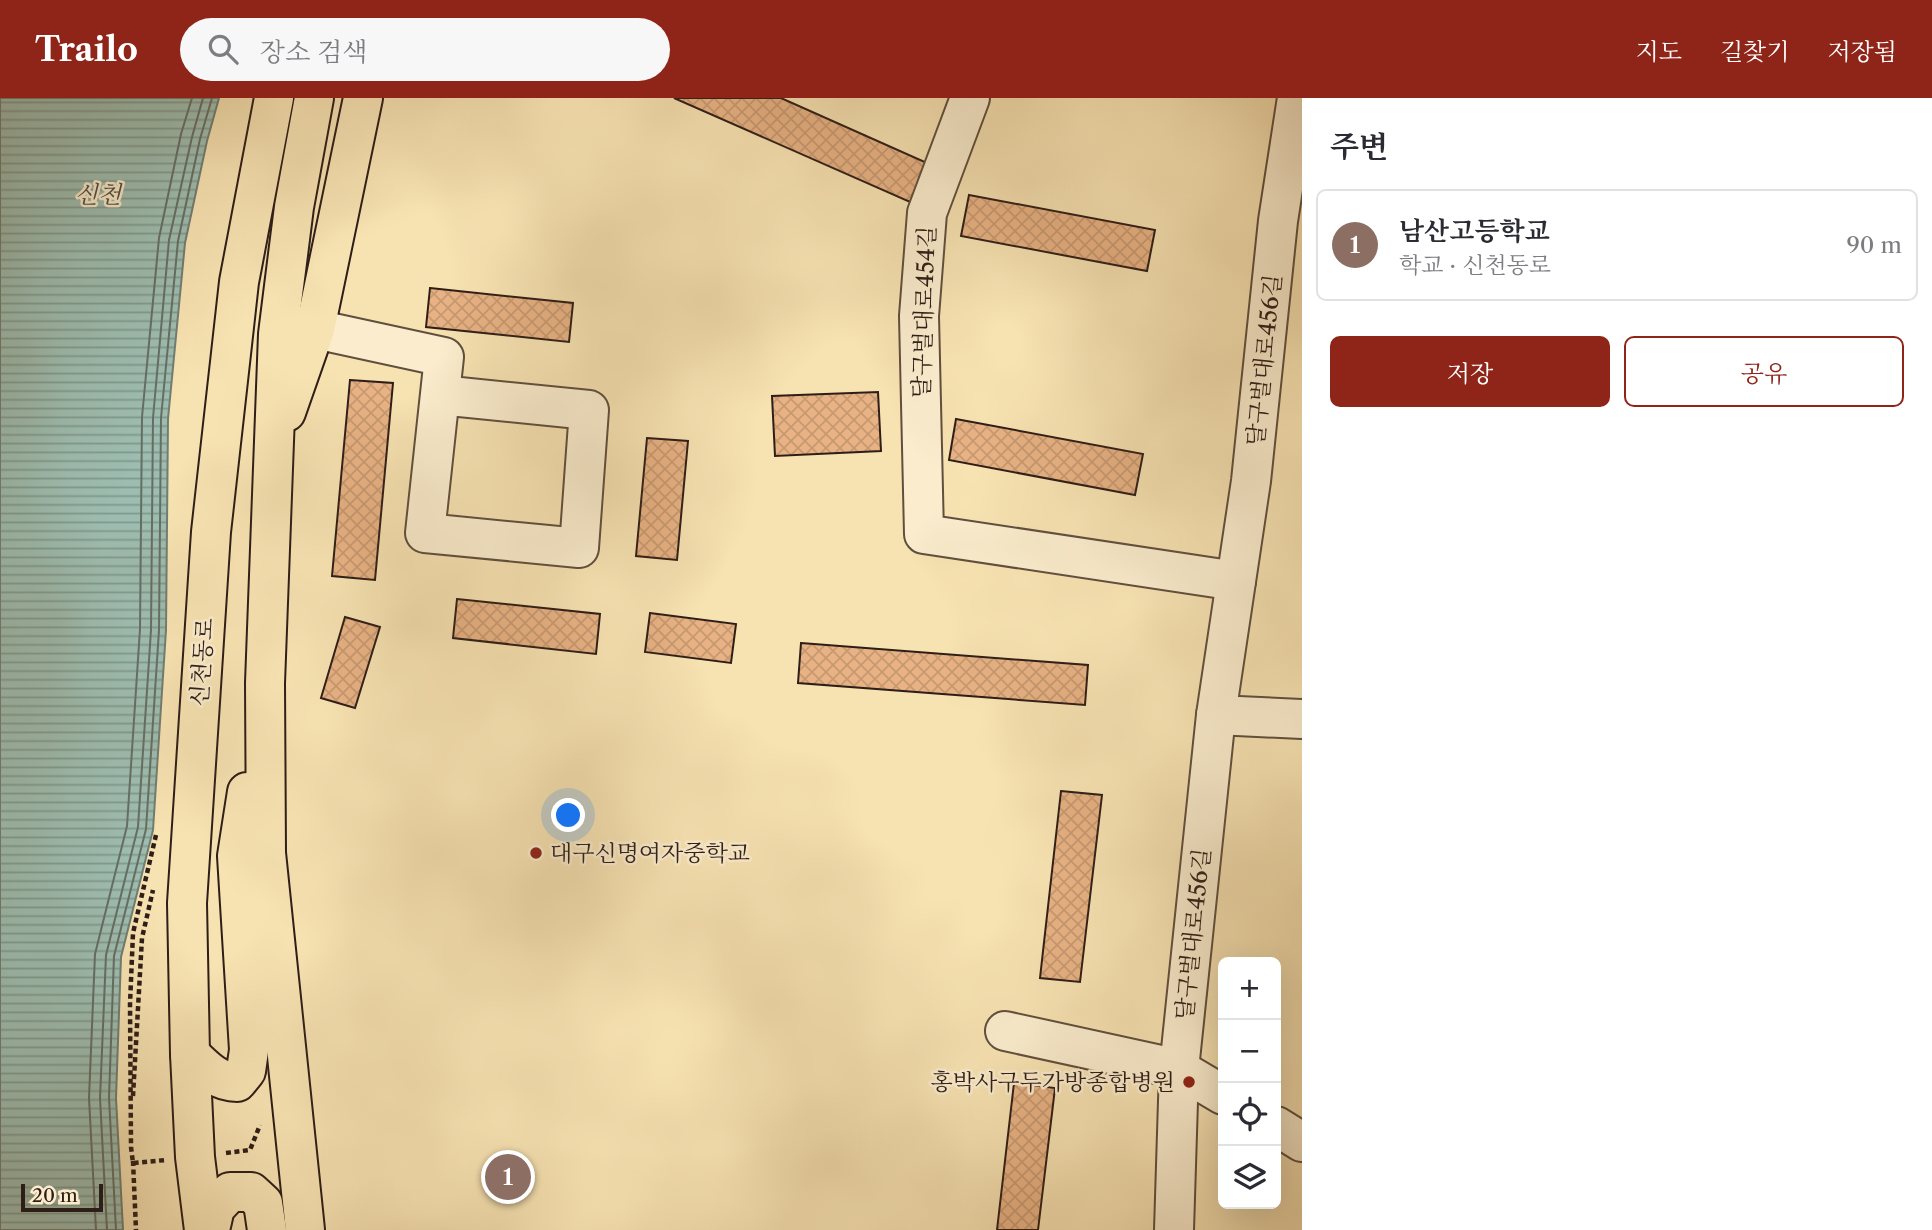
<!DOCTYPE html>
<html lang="ko">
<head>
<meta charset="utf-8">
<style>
  body { margin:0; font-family:"Libre Caslon Text","Noto Serif KR",serif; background:#f7f7f7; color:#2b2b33 }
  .controls { position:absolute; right:21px; bottom:21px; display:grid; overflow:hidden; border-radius:10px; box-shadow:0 7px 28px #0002 }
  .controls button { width:63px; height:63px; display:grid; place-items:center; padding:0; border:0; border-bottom:2px solid #e1e1e2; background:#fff; color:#2b2b33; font:35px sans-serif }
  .scale { position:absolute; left:21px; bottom:18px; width:82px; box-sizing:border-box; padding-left:7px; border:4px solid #2e1e18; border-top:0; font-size:19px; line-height:24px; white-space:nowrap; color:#2e1e18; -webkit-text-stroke:5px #faeccd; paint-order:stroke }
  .you { position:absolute; left:569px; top:718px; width:24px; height:24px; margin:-18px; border:5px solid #fff; border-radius:50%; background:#1a73e8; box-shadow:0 0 0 10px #1a73e833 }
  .badge { display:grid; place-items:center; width:46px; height:46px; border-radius:50%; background:#8f2418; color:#fff; font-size:23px; font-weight:700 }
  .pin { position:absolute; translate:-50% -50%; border:4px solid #fff; box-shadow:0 2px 7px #0006 }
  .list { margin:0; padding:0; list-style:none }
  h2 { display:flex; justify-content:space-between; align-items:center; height:91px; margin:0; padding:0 28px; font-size:30px }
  h2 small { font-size:23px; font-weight:400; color:#7c7c81 }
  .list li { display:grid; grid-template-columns:46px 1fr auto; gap:21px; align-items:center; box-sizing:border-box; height:112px; margin:0 14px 14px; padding:0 14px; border:2px solid #e1e1e2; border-radius:10px }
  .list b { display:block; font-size:26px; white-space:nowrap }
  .list p { margin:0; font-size:23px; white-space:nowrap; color:#7c7c81 }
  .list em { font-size:23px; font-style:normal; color:#7c7c81 }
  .actions { display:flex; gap:14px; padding:21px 28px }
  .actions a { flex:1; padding:16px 0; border:2px solid #8f2418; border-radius:10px; text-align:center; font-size:24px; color:#8f2418 }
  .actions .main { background:#8f2418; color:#fff }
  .icon { flex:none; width:38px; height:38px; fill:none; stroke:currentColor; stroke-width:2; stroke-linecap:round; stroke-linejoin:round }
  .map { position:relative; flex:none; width:1302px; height:1132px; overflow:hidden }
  header { display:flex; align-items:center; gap:42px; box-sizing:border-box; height:98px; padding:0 35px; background:#8f2418; color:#fff }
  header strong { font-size:33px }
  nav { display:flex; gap:38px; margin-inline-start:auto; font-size:24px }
  .search { width:490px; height:63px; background:#f7f7f7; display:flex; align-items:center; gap:18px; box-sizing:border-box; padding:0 24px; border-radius:38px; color:#7c7c81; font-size:26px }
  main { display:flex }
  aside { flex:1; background:#fff }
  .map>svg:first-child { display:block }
  .water { fill:url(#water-rules); stroke:#717d73; stroke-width:2 }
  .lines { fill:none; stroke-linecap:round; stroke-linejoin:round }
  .shore { stroke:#666e64; stroke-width:2 }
  .building { fill:url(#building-cross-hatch); stroke:#2e1e18; stroke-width:2 }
  .minor-casing { stroke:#604f3e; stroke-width:42 }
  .major-casing { stroke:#2e1e18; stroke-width:42 }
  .path { stroke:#2e1e18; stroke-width:4.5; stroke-dasharray:5 3.5; stroke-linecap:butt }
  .minor { stroke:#faeccd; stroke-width:38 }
  .major { stroke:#f7e2b2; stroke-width:38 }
  .poi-dot { fill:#8f2418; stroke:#faeccd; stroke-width:2.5 }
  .labels { text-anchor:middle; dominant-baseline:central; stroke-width:5; stroke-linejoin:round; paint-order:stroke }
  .street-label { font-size:23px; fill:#2e1e18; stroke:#faeccd }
  .poi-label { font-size:23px; fill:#2e1e18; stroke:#faeccd; text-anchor:start }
  .water-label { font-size:24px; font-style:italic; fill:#4f4e46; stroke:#faeccd }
</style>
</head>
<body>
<header>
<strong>Trailo</strong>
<div class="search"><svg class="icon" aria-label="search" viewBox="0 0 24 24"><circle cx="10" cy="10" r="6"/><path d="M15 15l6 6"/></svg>장소 검색</div>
<nav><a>지도</a><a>길찾기</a><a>저장됨</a></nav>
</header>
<main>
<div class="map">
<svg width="1302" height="1132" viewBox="0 0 1302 1132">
  <defs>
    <pattern id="water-rules" width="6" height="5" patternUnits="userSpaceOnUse" patternTransform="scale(1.75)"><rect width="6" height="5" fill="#9dbdb0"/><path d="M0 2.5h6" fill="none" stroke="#80998e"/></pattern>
    <pattern id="building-cross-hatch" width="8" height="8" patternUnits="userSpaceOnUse" patternTransform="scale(1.75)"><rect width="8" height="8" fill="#e8b284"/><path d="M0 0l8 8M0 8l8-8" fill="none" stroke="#c79971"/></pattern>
  </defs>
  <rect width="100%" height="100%" fill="#f7e2b2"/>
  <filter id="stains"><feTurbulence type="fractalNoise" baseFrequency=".00286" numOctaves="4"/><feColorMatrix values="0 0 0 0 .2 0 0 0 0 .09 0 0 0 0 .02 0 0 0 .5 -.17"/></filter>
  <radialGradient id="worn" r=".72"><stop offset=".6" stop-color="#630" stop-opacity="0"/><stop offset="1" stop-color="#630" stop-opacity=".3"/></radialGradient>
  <!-- water -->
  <path class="water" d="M 0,0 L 219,0 L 207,43 L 185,145 L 168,321 L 166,532 L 153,732 L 121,859 L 116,1000 L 123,1132 L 0,1132 Z"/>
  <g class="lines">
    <!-- shore -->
    <g class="shore">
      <path d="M 96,1132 L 89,1000 L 95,856 L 127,728 L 140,531 L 142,319 L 159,140 L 181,36 L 192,0"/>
      <path d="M 107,1132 L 100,1000 L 106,857 L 138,729 L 151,532 L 153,320 L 169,142 L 192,39 L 203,0"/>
      <path d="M 116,1132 L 109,1000 L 114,858 L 146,731 L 159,532 L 161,320 L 178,143 L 200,41 L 212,0"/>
    </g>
  </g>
  <!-- building -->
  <g class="building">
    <path d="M 674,0 L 781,0 L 927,65 L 910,104 Z"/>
    <path d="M 969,97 L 1155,132 L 1147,173 L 961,138 Z"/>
    <path d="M 430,190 L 573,205 L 569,244 L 426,229 Z"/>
    <path d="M 350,282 L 393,285 L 375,482 L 332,478 Z"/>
    <path d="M 878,294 L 881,353 L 775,358 L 772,298 Z"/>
    <path d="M 956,321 L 1143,356 L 1135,397 L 949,362 Z"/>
    <path d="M 647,340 L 688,343 L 677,462 L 636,458 Z"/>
    <path d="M 457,501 L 600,516 L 596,556 L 453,540 Z"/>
    <path d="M 650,515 L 736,526 L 731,565 L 645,554 Z"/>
    <path d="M 345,519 L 380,529 L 355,610 L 321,600 Z"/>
    <path d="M 801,545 L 1088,567 L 1085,607 L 798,585 Z"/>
    <path d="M 1061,693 L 1102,697 L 1080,884 L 1040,880 Z"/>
    <path d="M 1014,985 L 1055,990 L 1038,1132 L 997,1132 Z"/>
  </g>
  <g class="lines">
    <defs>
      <g id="minor">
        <path d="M 970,0 L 927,115 L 919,218 L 924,436 L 1236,483"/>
        <path d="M 315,231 L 444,259 L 425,435 L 579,450 L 589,312 L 440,297"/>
        <path d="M 1216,617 L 1302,621"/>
        <path d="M 1005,933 L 1179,971 L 1223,997"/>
        <path d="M 1276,1028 L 1302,1044"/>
        <path d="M 1174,1132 L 1179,971 L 1216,617 L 1251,383 L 1278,123 L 1297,0"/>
      </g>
      <g id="major">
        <path d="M 286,314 L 315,231 L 363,0"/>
        <path d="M 190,956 C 204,969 216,984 237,984 L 246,973 L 249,952 L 237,758 L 247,694"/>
        <path d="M 204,1132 L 195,1059 L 190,956 L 187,805 L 211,434 L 239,184 L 274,0"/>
        <path d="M 210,1132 L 215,1110 L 230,1094 L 251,1094 L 263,1105 L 267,1132"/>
        <path d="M 305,1132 L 266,755 L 265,585 L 278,236 L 294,109 L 314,0"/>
      </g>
    </defs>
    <!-- minor casing -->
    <use href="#minor" class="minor-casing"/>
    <!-- major casing -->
    <use href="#major" class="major-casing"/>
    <!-- path -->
    <g class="path">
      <path d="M 156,737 L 133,835 L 130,906 L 131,1049 L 133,1065 L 166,1062"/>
      <path d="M 133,998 L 142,840 L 153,792"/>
      <path d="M 226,1055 L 250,1052 L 260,1027"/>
      <path d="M 133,1063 L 136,1132"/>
    </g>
    <!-- minor -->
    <use href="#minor" class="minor"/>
    <!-- major -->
    <use href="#major" class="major"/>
  </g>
  <!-- markers -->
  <g class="poi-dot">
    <circle cx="536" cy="755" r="7"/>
    <circle cx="1189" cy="984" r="7"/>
  </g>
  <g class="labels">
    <!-- street labels -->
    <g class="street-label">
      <text transform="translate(924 214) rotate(-88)">달구벌대로454길</text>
      <text transform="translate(1264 262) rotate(-84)">달구벌대로456길</text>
      <text transform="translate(202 564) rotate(-86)">신천동로</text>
      <text transform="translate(1193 836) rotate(-84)">달구벌대로456길</text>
    </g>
    <!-- poi labels -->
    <g class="poi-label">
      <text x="550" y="755">대구신명여자중학교</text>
      <text x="1175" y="984" text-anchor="end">홍박사구두가방종합병원</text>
    </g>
    <!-- water labels -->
    <g class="water-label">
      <text x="98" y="96">신천</text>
    </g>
  </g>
  <rect width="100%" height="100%" filter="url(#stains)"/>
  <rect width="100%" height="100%" fill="url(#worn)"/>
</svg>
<div class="controls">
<button>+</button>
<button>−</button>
<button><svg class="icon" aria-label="locate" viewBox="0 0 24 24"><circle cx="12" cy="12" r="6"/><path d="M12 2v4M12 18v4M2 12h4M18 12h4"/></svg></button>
<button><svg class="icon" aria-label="layers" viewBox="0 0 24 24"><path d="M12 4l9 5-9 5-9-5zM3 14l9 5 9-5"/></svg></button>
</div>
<div class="scale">20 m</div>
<div class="you"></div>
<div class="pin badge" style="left:508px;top:1079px;background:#8d6e63">1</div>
</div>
<aside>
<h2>주변<small></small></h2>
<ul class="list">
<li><span class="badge" style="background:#8d6e63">1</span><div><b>남산고등학교</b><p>학교 · 신천동로</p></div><em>90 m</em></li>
</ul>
<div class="actions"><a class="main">저장</a><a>공유</a></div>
</aside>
</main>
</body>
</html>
